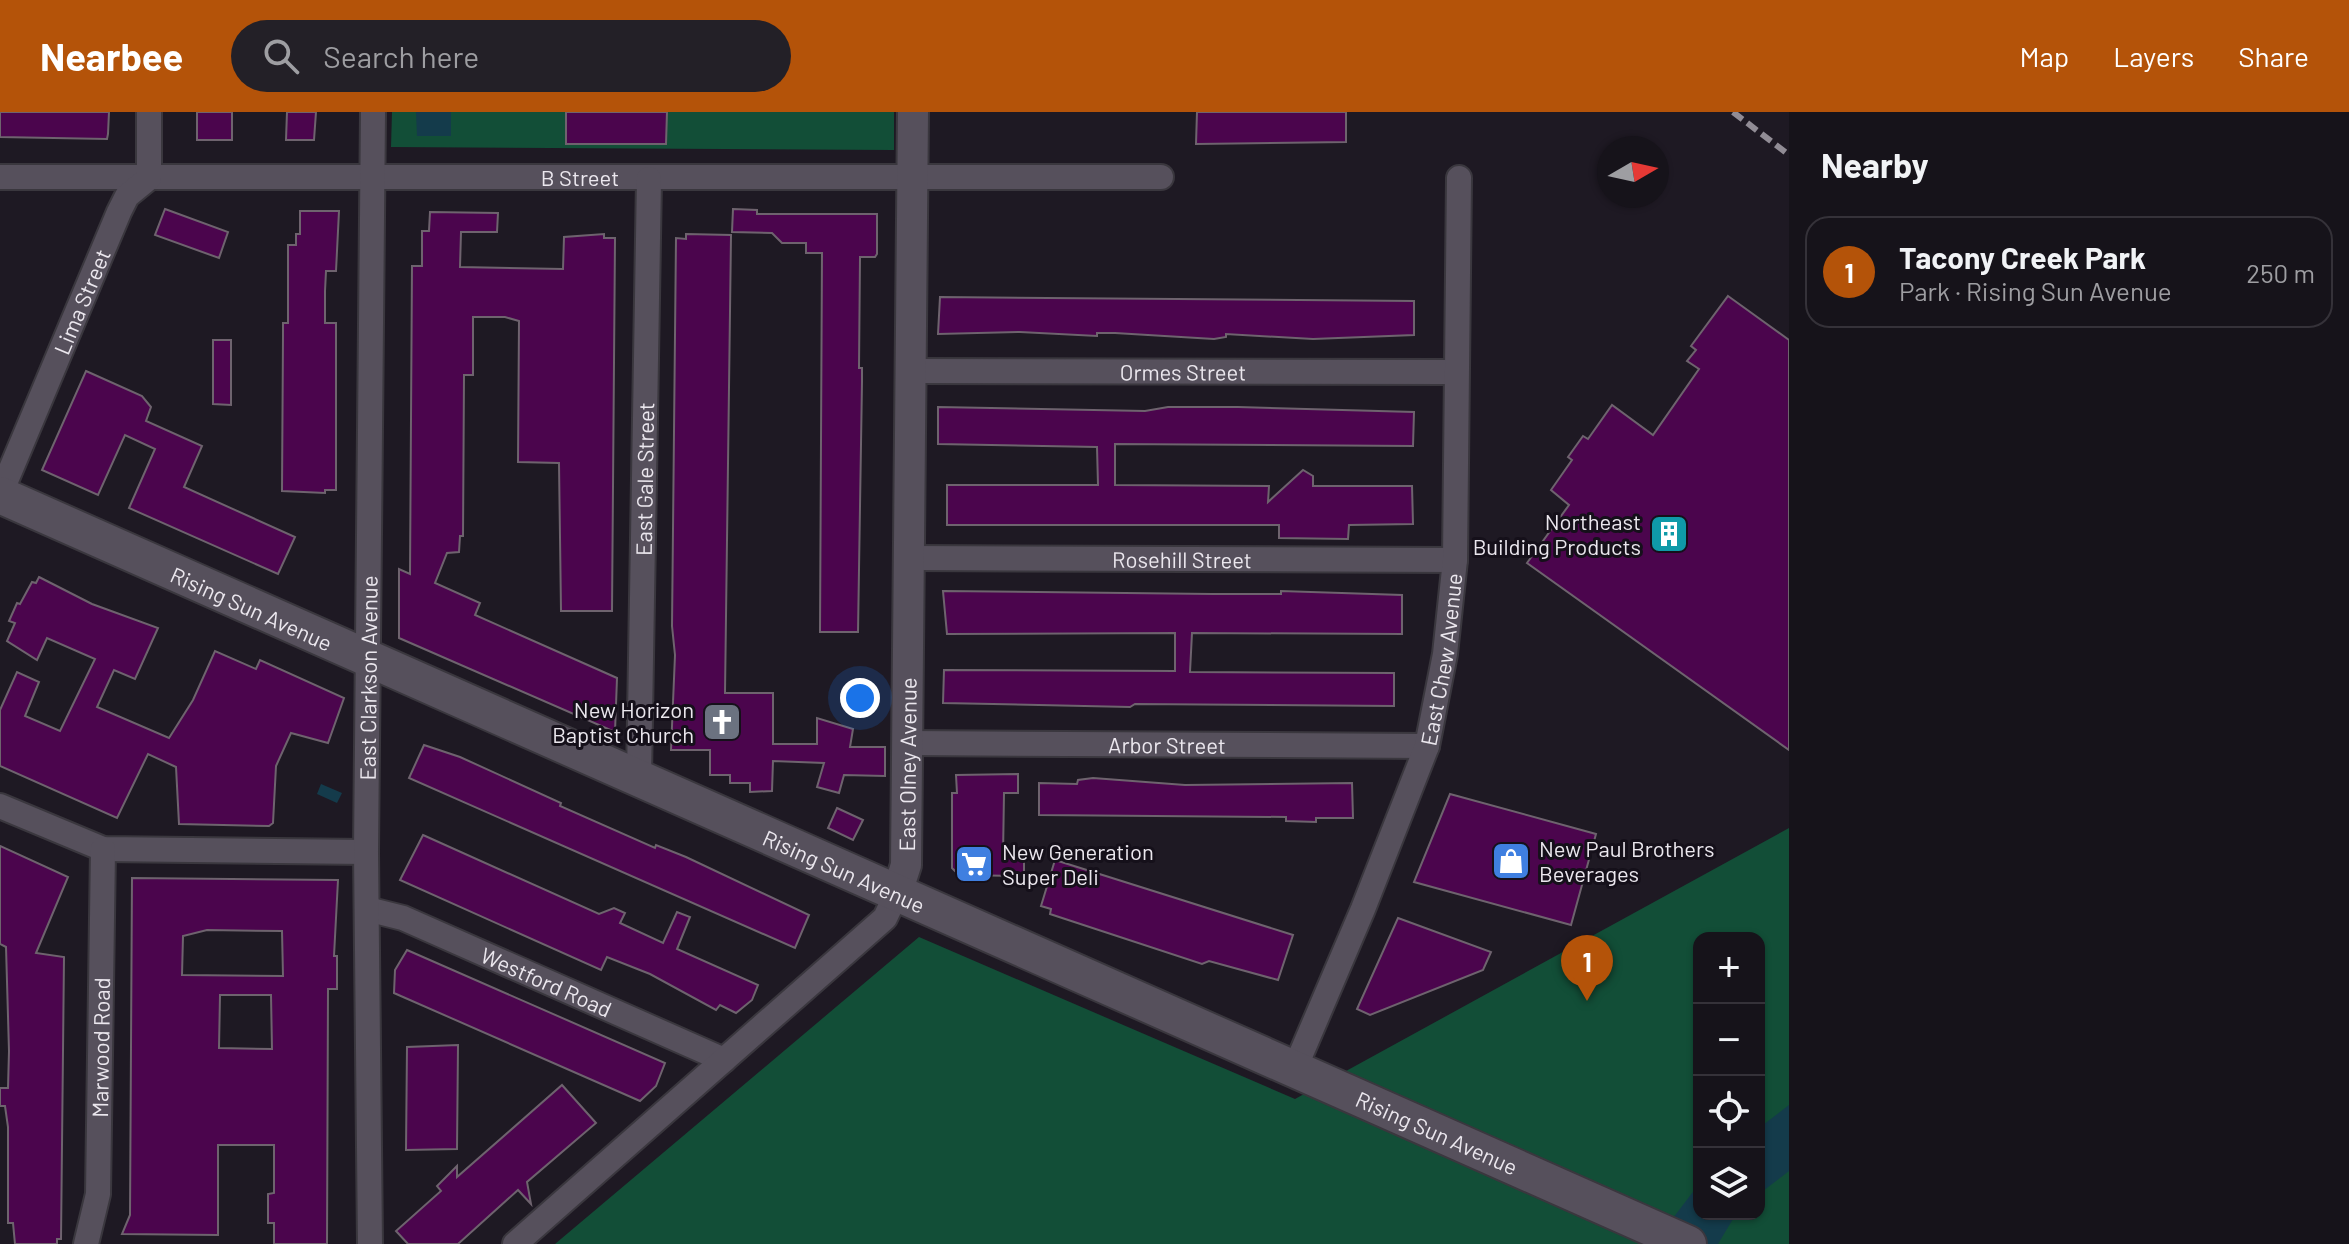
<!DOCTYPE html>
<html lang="en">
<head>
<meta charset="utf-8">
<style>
  body { margin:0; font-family:Barlow,sans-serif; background:#232027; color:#f1f3f6 }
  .controls { position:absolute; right:24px; bottom:24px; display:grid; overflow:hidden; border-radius:16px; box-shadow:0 2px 6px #0004 }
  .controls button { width:72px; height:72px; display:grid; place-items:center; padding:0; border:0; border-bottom:2px solid #353239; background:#16131a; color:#f1f3f6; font:40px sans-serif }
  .compass { position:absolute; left:1597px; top:24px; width:72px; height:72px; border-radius:50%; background:#16131a; box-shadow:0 2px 6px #0004; rotate:81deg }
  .you { position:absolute; left:860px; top:586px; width:28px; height:28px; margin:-20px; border:6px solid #fff; border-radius:50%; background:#1a73e8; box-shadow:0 0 0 12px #1a73e833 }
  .badge { display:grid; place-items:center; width:52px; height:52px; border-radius:50%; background:#b45309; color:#fff; font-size:26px; font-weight:700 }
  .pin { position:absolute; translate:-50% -66px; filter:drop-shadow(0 2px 4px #0008) }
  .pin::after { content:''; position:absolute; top:42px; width:28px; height:24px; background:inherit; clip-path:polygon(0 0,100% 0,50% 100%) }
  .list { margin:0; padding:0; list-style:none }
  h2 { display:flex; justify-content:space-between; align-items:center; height:104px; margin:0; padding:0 32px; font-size:34px }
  h2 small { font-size:26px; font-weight:400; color:#9e9ea2 }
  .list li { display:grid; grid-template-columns:52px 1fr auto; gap:24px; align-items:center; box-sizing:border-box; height:112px; margin:0 16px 16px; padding:0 16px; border:2px solid #353239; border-radius:24px }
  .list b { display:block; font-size:30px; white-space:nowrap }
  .list p { margin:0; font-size:26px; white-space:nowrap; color:#9e9ea2 }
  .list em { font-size:26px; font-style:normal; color:#9e9ea2 }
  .icon { flex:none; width:44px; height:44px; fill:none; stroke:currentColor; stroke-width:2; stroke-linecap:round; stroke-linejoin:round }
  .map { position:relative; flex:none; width:1789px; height:1132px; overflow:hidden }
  header { display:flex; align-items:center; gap:48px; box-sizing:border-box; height:112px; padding:0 40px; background:#b45309; color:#fff }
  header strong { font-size:38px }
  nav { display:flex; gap:44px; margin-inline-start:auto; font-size:28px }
  .search { width:560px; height:72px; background:#232027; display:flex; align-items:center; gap:20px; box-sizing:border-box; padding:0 28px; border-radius:44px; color:#9e9ea2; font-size:30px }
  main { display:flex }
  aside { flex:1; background:#16131a }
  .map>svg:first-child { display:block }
  .green { fill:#124e37; fill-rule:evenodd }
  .water { fill:#143b4b }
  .building { fill:#4b054d; stroke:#6e636e; stroke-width:2; fill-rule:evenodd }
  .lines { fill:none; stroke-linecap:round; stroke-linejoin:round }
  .minor-casing { stroke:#3a373e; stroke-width:28 }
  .tertiary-casing { stroke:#3a373e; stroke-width:34 }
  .secondary-casing { stroke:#3a373e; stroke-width:40 }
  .minor { stroke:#56505c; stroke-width:24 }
  .tertiary { stroke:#56505c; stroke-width:30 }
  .secondary { stroke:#56505c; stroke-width:36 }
  .rail { stroke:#918c95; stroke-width:6; stroke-dasharray:12 6; stroke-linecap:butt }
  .labels { text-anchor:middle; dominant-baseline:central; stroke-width:6; stroke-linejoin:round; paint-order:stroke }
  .street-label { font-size:22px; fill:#ebe7ee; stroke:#15101a }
  .poi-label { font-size:22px; fill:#ebe7ee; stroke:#15101a; text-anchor:end }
</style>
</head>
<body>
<header>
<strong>Nearbee</strong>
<div class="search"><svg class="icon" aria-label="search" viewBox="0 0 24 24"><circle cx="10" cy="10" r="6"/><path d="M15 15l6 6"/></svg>Search here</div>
<nav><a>Map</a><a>Layers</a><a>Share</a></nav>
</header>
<main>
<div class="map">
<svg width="1789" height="1132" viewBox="0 0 1789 1132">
  <rect width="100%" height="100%" fill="#1e1923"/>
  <!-- green -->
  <g class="green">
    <path d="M 392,0 L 894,0 L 894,38 L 391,35 Z"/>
    <path d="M 1789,716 L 1789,1132 L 555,1132 L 919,825 L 1295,987 ZM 1699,826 L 1759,826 L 1759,1102 L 1699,1102 Z"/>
  </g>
  <!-- water -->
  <g class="water">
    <path d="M 416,0 L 451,0 L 451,24 L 417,24 Z"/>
    <path d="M 321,672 L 342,681 L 337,691 L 317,682 Z"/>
    <path d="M 1789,993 L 1789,1059 L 1759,1082 L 1759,1016 Z"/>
    <path d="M 1699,1072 L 1699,1102 L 1736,1102 L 1718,1132 L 1653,1132 Z"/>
  </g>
  <!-- building -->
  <g class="building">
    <path d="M 0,0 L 109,0 L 108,22 L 107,27 L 0,25 Z"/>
    <rect x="197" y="0" width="35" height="28"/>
    <path d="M 287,0 L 316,0 L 314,28 L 286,28 Z"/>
    <path d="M 566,0 L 667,0 L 666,32 L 566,32 Z"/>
    <path d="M 1197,0 L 1346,0 L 1346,30 L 1196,32 Z"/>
    <path d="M 165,97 L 228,120 L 219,146 L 155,123 Z"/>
    <path d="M 733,97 L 757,98 L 757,102 L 877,102 L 877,142 L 875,145 L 860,145 L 859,256 L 862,256 L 862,270 L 858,520 L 820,520 L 822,141 L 806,141 L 806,131 L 782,131 L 772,121 L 732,120 Z"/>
    <path d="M 300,99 L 339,99 L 336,159 L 326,159 L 325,179 L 325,211 L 336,211 L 336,378 L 325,378 L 325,381 L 282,379 L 283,223 L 283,211 L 288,211 L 288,133 L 296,133 L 296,122 L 300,122 Z"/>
    <path d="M 430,100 L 498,101 L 497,120 L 461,120 L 460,155 L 563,157 L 564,125 L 604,122 L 604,126 L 615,126 L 612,499 L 561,499 L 559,351 L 518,350 L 519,209 L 505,205 L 473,205 L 473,263 L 464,263 L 463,424 L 460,424 L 459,440 L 447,441 L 435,471 L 480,491 L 475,503 L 617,566 L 615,620 L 399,526 L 399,457 L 410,462 L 412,154 L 422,154 L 422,119 L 429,119 Z"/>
    <path d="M 686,122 L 731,123 L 725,581 L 773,581 L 773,632 L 817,632 L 817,606 L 853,617 L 850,635 L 885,635 L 885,664 L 844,663 L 839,681 L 817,675 L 824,651 L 773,649 L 772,679 L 750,680 L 750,671 L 730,671 L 730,663 L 710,663 L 710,638 L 671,638 L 675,543 L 672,514 L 676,126 L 686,127 Z"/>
    <path d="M 1728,184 L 1789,228 L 1789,638 L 1527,451 L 1569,393 L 1551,378 L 1572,348 L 1568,345 L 1583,324 L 1588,327 L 1612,293 L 1653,323 L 1699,257 L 1687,249 L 1696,238 L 1691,234 Z"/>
    <path d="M 940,185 L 1414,189 L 1414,223 L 1313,227 L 1226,222 L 1226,225 L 1214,227 L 1115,221 L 1097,221 L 1097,224 L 1020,220 L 938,222 Z"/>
    <path d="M 213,228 L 231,228 L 231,293 L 213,292 Z"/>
    <path d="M 86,259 L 142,284 L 151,295 L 146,309 L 202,334 L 184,375 L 295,425 L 278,462 L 129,396 L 155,337 L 125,323 L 98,383 L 42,358 Z"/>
    <path d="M 938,295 L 1145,299 L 1168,295 L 1238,295 L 1414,300 L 1413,334 L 1115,332 L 1115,373 L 1269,374 L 1268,390 L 1303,358 L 1313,364 L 1313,374 L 1412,374 L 1413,412 L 1349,413 L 1348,427 L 1279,426 L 1279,413 L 947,413 L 947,373 L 1098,373 L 1097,335 L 938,332 Z"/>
    <path d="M 39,465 L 92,492 L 158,516 L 135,567 L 114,558 L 97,595 L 169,626 L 193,588 L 215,539 L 256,557 L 260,548 L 344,586 L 328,631 L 291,621 L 276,654 L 273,711 L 269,714 L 179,712 L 176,655 L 148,642 L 117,706 L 0,654 L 0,598 L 17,560 L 39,570 L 25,604 L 60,619 L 95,547 L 47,526 L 37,548 L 7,529 L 15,511 L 9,509 L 17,491 L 20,492 L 32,470 L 36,471 Z"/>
    <path d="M 943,479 L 1212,482 L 1281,482 L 1281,479 L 1402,483 L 1402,522 L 1192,521 L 1190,560 L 1394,561 L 1394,594 L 1135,592 L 1130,595 L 943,591 L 944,558 L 1175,559 L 1175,521 L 947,522 Z"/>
    <path d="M 424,633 L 460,645 L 561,691 L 560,694 L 655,736 L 656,733 L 686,745 L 809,803 L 795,836 L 409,666 Z"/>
    <path d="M 1018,662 L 1018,681 L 1004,681 L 1003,744 L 1024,744 L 1024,764 L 959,763 L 952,756 L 952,681 L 957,681 L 956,663 Z"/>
    <path d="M 1093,666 L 1185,673 L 1352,671 L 1353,706 L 1316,706 L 1316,710 L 1286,709 L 1286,705 L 1039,703 L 1039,671 L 1077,672 L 1078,668 Z"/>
    <path d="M 1450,682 L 1596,722 L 1571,813 L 1414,770 Z"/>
    <path d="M 837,696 L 863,708 L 853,728 L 828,716 Z"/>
    <path d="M 423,723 L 599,802 L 614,796 L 625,801 L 620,811 L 663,831 L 677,800 L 690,805 L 677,837 L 758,873 L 752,888 L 736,901 L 720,893 L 716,898 L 650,862 L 607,845 L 601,858 L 400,768 Z"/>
    <path d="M 0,734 L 68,765 L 36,841 L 64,845 L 61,1127 L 57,1127 L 57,1132 L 15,1132 L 13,1111 L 8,1111 L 8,1015 L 5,994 L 0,994 L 0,976 L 8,976 L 9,939 L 6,835 L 0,832 Z"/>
    <path d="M 1055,748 L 1293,823 L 1278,868 L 1209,849 L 1202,852 L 1050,802 L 1051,797 L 1041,794 Z"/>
    <path d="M 132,766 L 338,768 L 334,844 L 337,844 L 337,877 L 328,877 L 327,1132 L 274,1132 L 274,1111 L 268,1111 L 268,1082 L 274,1081 L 274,1033 L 218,1033 L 218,1123 L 122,1122 L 130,1103 ZM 207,818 L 282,819 L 283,864 L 182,863 L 183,824 ZM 220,883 L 271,883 L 272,937 L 219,936 Z"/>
    <path d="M 1398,806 L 1491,840 L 1483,858 L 1370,903 L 1357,897 Z"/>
    <path d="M 407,838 L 665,951 L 656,974 L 640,989 L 394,881 L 395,858 Z"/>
    <path d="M 458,933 L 457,1037 L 406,1038 L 407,935 Z"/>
    <path d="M 562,973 L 596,1011 L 527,1070 L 531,1092 L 518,1078 L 458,1132 L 408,1132 L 396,1119 L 441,1079 L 437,1074 L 457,1054 L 457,1065 Z"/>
  </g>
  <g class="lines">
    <defs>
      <g id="minor">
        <path id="s1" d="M 0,65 L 1161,65"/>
        <path id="s2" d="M 911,259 L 1456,260"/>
        <path id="s3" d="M 0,383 L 119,100 L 127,84 L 149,66 L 149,0"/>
        <path id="s4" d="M 910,446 L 1455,448"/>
        <path id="s5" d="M 907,631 L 1427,634"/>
        <path id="s6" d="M 639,665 L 649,67"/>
        <path d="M 0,694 L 103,737 L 366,740"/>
        <path id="s7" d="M 367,797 L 403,806 L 724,948"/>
        <path id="s8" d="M 1295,956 L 1363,797 L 1427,634 L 1445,542 L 1455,448 L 1459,66"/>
        <path id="s9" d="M 86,1132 L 98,1082 L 103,737"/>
        <path id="s10" d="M 370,1132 L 366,740 L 373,0"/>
        <path d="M 515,1132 L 885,806 L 897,781"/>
      </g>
      <g id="tertiary">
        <path id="s11" d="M 897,781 L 906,753 L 913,0"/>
      </g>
      <g id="secondary">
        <path id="s12" d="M 0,383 C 561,637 1126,881 1688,1132"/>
      </g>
    </defs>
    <!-- minor casing -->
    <use href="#minor" class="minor-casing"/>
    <!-- tertiary casing -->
    <use href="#tertiary" class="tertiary-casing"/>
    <!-- secondary casing -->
    <use href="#secondary" class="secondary-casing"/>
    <!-- minor -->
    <use href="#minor" class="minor"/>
    <!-- tertiary -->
    <use href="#tertiary" class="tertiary"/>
    <!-- secondary -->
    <use href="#secondary" class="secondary"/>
    <!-- rail -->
    <path class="rail" d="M 1733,0 L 1789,43"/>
  </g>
  <!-- icons -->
  <defs>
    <symbol id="building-square" viewBox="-11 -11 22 22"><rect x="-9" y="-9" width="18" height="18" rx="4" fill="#0f9aa8" stroke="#15101a"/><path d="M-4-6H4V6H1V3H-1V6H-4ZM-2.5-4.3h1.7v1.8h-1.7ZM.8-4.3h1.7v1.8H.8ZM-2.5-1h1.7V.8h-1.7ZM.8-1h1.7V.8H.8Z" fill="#fff"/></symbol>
    <symbol id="church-square" viewBox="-11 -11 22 22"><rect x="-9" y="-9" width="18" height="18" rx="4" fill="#6b7280" stroke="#15101a"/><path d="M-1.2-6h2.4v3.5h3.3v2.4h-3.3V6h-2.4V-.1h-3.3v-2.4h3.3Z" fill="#fff"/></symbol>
    <symbol id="shop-square" viewBox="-11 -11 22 22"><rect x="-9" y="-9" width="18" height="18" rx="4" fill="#3f7fe0" stroke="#15101a"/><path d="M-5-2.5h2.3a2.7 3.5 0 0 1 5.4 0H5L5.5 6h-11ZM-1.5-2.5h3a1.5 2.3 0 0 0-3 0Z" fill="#fff"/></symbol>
    <symbol id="supermarket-square" viewBox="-11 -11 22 22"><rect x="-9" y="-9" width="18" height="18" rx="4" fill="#3f7fe0" stroke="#15101a"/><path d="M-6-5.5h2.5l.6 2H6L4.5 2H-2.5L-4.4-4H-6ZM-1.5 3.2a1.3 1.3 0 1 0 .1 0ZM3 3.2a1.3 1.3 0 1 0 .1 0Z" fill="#fff"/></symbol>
  </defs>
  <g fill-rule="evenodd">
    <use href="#building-square" x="1647" y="400" width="44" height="44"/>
    <use href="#church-square" x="700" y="588" width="44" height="44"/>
    <use href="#shop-square" x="1489" y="727" width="44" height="44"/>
    <use href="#supermarket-square" x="952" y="730" width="44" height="44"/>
  </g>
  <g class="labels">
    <!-- street labels -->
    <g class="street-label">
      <text stroke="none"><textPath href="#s1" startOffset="580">B Street</textPath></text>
      <text stroke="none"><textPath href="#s3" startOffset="210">Lima Street</textPath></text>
      <text stroke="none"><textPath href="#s2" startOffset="272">Ormes Street</textPath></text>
      <text stroke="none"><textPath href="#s6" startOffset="298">East Gale Street</textPath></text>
      <text stroke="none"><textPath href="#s4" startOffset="272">Rosehill Street</textPath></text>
      <text stroke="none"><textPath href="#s12" startOffset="276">Rising Sun Avenue</textPath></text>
      <text stroke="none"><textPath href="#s8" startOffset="436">East Chew Avenue</textPath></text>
      <text stroke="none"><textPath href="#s10" startOffset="566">East Clarkson Avenue</textPath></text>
      <text stroke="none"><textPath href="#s5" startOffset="260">Arbor Street</textPath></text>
      <text stroke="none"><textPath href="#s11" startOffset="130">East Olney Avenue</textPath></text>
      <text stroke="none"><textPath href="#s12" startOffset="924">Rising Sun Avenue</textPath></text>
      <text stroke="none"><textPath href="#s7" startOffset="194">Westford Road</textPath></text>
      <text stroke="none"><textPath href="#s9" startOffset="198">Marwood Road</textPath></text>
      <text stroke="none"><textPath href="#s12" startOffset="1572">Rising Sun Avenue</textPath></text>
    </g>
    <!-- poi labels -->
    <g class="poi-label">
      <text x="1641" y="409">Northeast<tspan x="1641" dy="25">Building Products</tspan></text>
      <text x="694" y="597">New Horizon<tspan x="694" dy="25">Baptist Church</tspan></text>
      <text x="1539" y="736" text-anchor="start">New Paul Brothers<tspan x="1539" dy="25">Beverages</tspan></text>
      <text x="1002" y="739" text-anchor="start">New Generation<tspan x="1002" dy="25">Super Deli</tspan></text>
    </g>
  </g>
</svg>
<div class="controls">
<button>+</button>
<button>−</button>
<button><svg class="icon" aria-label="locate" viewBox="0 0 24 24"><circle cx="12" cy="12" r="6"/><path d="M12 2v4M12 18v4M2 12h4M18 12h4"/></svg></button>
<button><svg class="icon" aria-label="layers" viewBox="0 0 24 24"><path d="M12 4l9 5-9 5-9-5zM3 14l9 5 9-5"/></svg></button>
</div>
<svg class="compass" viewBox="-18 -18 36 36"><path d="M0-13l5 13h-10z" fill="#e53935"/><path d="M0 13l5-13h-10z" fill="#9e9ea2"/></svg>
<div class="you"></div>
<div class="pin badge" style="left:1587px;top:889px">1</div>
</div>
<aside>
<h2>Nearby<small></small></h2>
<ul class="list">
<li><span class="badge">1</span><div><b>Tacony Creek Park</b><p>Park · Rising Sun Avenue</p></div><em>250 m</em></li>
</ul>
</aside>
</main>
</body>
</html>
